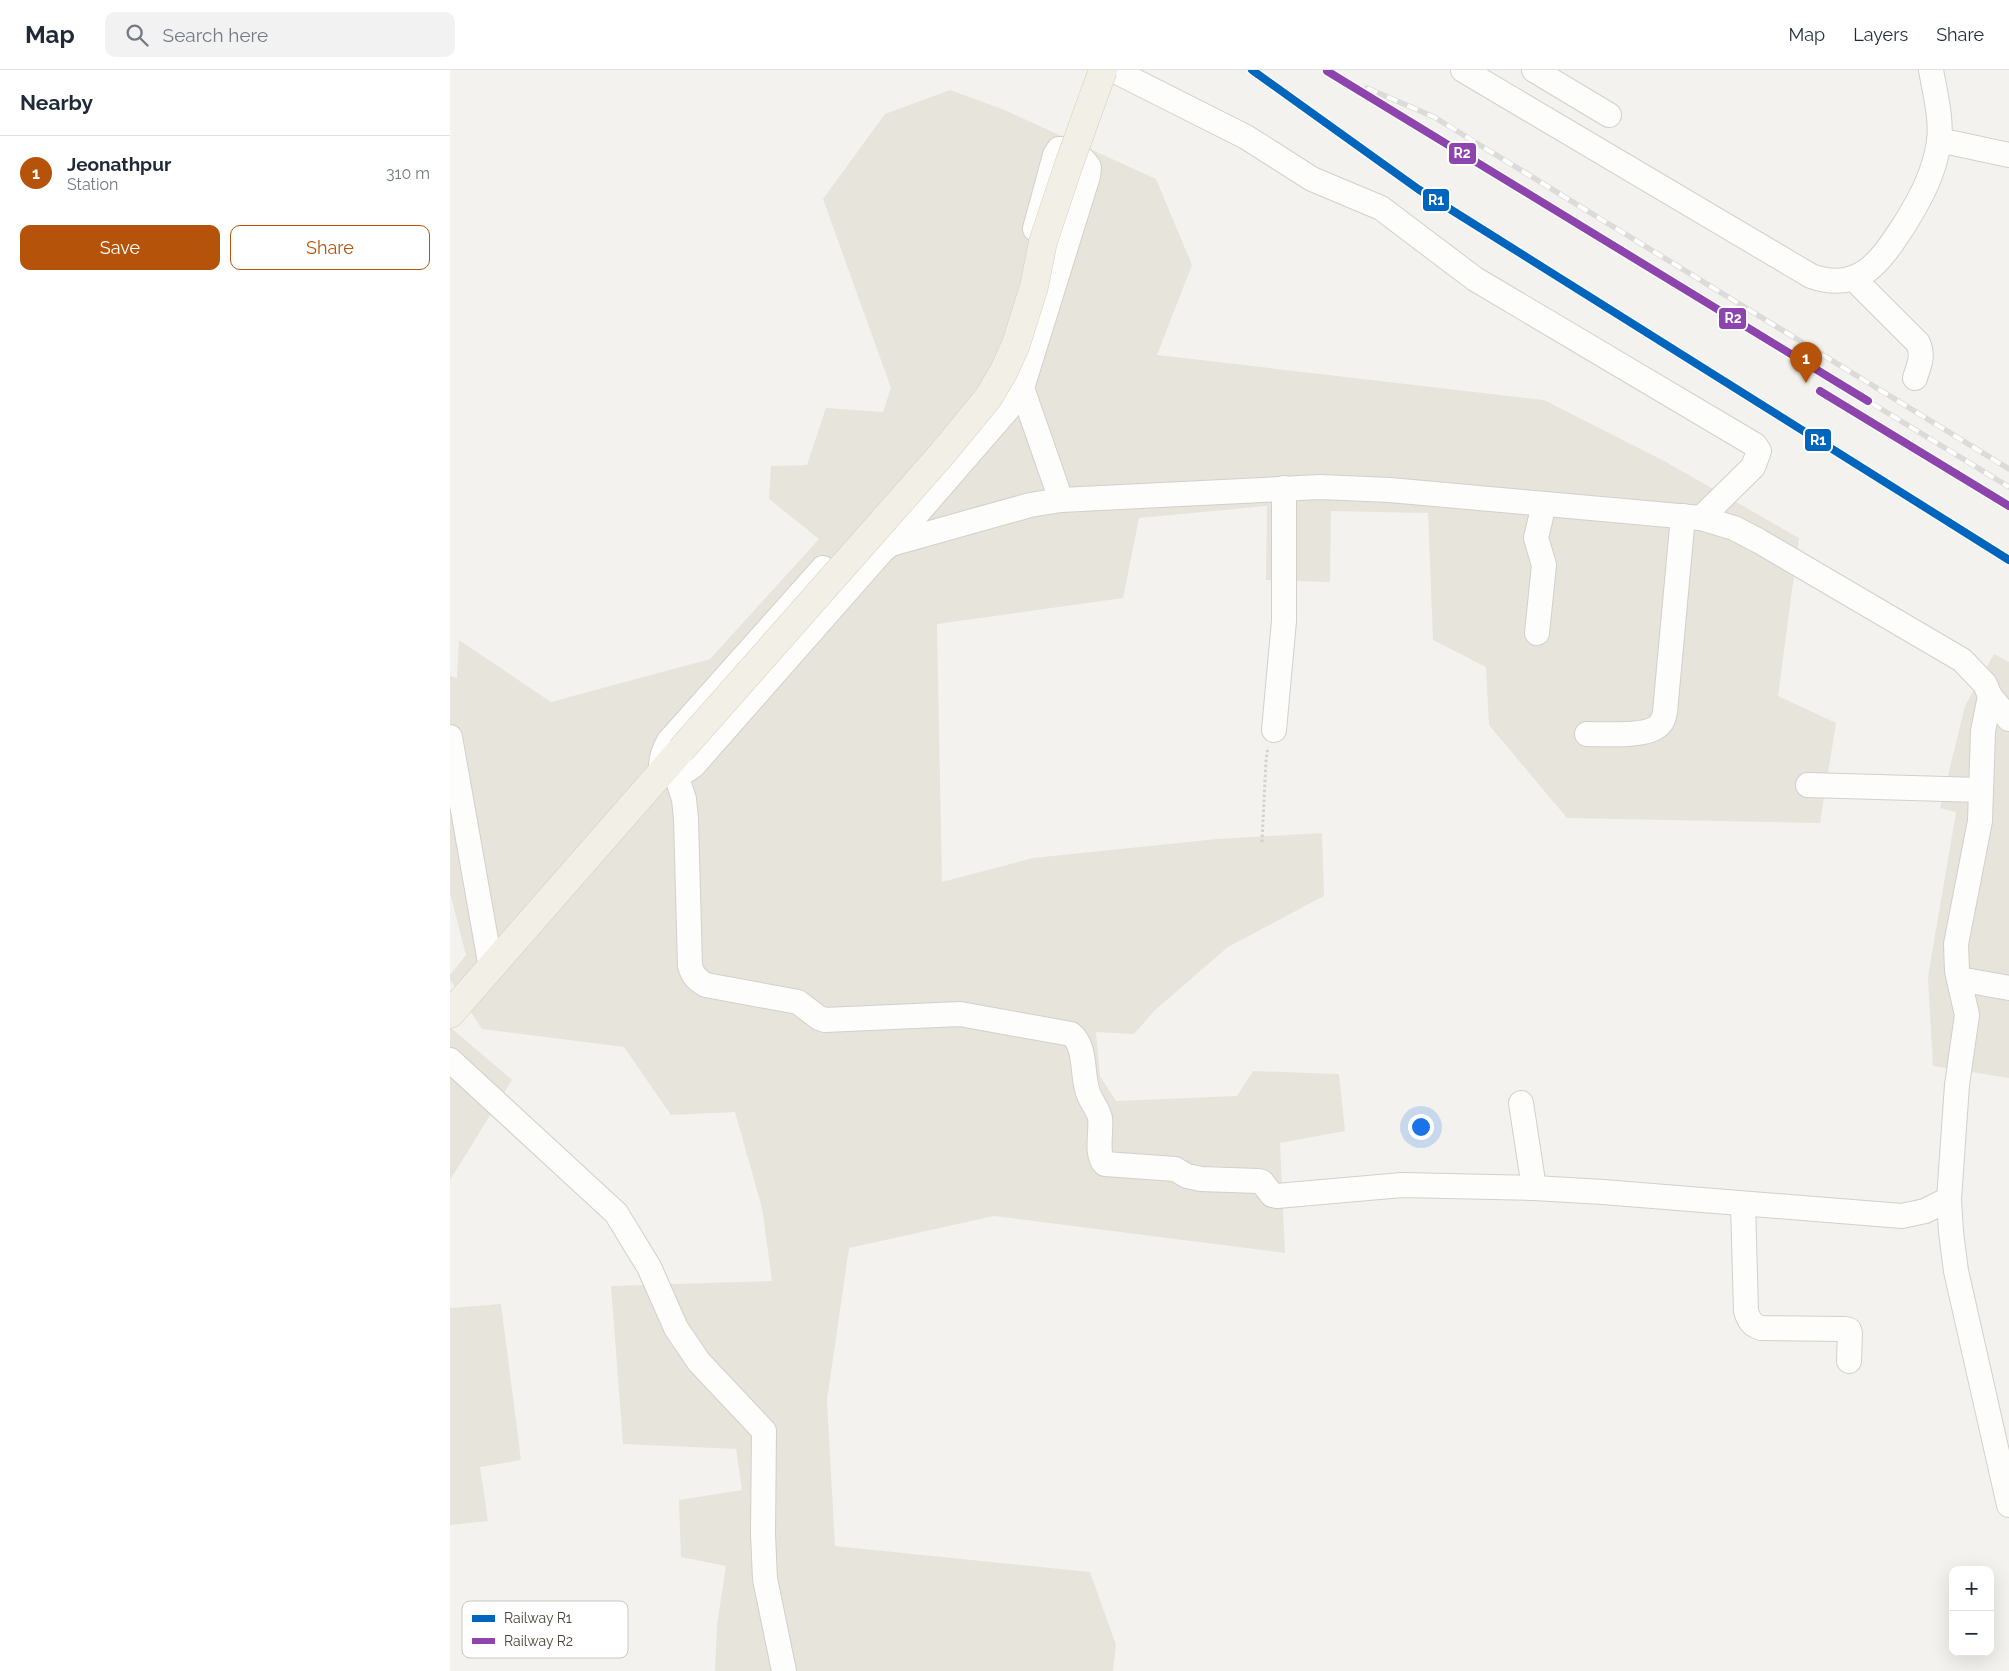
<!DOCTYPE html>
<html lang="en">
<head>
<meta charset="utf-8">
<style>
  body { margin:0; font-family:Raleway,sans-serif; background:#f2f2f3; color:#1f2937 }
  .controls { position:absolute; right:15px; bottom:15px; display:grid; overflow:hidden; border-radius:10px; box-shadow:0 5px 20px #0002 }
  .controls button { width:45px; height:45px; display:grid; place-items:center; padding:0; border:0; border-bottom:1px solid #e0e1e3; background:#fff; color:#1f2937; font:25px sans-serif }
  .you { position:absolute; left:970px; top:1056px; width:18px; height:18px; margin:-12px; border:4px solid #fff; border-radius:50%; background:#1a73e8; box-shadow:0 0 0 8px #1a73e833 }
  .badge { display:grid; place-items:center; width:32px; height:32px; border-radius:50%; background:#b45309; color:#fff; font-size:16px; font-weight:700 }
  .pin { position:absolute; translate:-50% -41px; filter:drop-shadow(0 1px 2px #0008) }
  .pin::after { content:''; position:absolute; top:26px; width:18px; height:15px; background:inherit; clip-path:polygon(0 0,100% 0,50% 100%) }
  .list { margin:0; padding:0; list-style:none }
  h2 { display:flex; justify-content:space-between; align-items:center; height:65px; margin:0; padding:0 20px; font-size:21px }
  h2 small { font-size:16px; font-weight:400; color:#747a83 }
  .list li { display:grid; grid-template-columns:32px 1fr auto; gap:15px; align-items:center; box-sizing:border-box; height:75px; padding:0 20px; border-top:1px solid #e0e1e3 }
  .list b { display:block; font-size:19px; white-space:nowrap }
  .list p { margin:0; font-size:16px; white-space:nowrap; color:#747a83 }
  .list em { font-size:16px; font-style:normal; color:#747a83 }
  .actions { display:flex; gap:10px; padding:15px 20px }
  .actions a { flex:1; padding:11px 0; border:1px solid #b45309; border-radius:10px; text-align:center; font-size:18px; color:#b45309 }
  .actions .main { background:#b45309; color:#fff }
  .icon { flex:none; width:28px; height:28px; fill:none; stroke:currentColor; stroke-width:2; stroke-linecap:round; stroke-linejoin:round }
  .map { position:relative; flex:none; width:1559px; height:1601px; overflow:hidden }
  header { display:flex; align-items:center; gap:30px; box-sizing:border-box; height:70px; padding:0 25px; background:#fff; border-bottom:1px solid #e0e1e3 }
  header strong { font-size:24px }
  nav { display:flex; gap:28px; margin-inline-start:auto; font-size:18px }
  .search { width:350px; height:45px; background:#f2f2f3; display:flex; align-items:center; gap:12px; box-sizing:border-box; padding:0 18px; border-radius:10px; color:#747a83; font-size:19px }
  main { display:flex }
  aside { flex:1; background:#fff }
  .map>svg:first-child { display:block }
  .residential { fill:#e7e4dc }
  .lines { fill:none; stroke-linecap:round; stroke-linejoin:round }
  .minor-casing { stroke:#d2d0cb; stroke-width:26 }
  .major-casing { stroke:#d6cebb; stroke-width:29 }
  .path { stroke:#d3d2cc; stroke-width:3; stroke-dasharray:2.5 2.5; stroke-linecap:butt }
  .minor { stroke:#fdfdfc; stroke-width:24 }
  .major { stroke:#f2efe6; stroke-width:28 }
  .rail-casing { stroke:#dbdbda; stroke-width:5.5 }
  .rail { stroke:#fff; stroke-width:4; stroke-dasharray:11; stroke-linecap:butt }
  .major-bridge-casing { stroke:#d6cebb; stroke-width:29; stroke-linecap:butt }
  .major-bridge { stroke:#f2efe6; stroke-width:28 }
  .rail-1-casing { stroke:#fff; stroke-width:11 }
  .rail-2-casing { stroke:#fff; stroke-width:11 }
  .rail-1 { stroke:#0065bd; stroke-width:8 }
  .rail-2 { stroke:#8e44ad; stroke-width:8 }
  .key { fill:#fff; stroke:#c9c7c4; stroke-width:1 }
  .key-label { font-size:14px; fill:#4b4439 }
  .line-badge { stroke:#fff; stroke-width:2 }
  .badge-label { font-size:14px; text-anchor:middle; font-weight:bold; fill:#fff }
</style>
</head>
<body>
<header>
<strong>Map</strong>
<div class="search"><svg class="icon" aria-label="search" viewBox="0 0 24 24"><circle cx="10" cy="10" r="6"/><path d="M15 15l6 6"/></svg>Search here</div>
<nav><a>Map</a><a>Layers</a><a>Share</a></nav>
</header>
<main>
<aside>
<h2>Nearby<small></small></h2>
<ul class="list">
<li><span class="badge">1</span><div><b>Jeonathpur</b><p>Station</p></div><em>310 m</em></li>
</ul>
<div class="actions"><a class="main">Save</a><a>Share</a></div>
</aside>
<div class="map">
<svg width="1559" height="1601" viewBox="0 0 1559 1601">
  <rect width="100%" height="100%" fill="#f4f2ee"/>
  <!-- residential -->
  <g class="residential">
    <path d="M 500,20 L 552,39 L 706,109 L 742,195 L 707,285 L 1094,330 L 1216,392 L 1349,468 L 1328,626 L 1386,653 L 1370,753 L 1117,748 L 1039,655 L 1036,597 L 983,570 L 978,443 L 881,441 L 880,512 L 816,510 L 817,436 L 689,448 L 673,528 L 487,554 L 492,812 L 583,788 L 767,769 L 872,763 L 874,826 L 778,877 L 705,940 L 684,964 L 646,962 L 650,1006 L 666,1031 L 787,1026 L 803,1001 L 889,1004 L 895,1061 L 830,1073 L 835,1183 L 544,1146 L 399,1178 L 377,1330 L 385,1476 L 640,1502 L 666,1575 L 663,1601 L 265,1601 L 267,1555 L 276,1496 L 231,1487 L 229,1430 L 292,1420 L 286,1379 L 173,1374 L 161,1216 L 322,1211 L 312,1138 L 285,1042 L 221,1045 L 174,977 L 32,959 L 0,910 L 0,905 L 16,885 L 0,823 L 0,606 L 7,608 L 9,570 L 101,632 L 260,589 L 369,469 L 319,429 L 321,396 L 357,395 L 376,338 L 433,342 L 441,318 L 373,129 L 435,44 Z"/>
    <path d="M 1544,584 L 1559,592 L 1559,1008 L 1483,996 L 1478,907 L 1506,742 L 1490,738 L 1515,636 Z"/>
    <path d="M 0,957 L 62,1010 L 0,1110 Z"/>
    <path d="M 51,1234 L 71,1390 L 30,1397 L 38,1451 L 0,1455 L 0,1238 Z"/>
  </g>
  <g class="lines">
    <defs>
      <g id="minor">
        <path d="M 663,0 L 796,67 L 862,109 L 931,138 L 1025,209 L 1305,375 L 1309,381 L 1303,397 L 1251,448"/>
        <path d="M 1013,0 L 1361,206 C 1411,224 1432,189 1456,152 C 1472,126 1484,103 1489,72 C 1492,49 1485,23 1481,0"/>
        <path d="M 1084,0 L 1159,45"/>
        <path d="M 1489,70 L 1559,85"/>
        <path d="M 1403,208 L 1468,273 C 1474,286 1469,295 1465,308"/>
        <path d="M 572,318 L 611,430"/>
        <path d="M 441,474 L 564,332 L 572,318 L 638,106 L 639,97 C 632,87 621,78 609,79 L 605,85 L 585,159"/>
        <path d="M 373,498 L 219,671 C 213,681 210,690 211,702 C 224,707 233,704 243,696 L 433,480 L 441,474 L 580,435 L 611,430 L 870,417 L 940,420 L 1251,448 L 1284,458 L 1309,471 L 1512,590 L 1535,614 L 1540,626 L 1533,661 L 1530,751 L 1506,874 L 1507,901 L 1517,945 L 1507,1015 L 1499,1129 L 1501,1162 L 1506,1201 L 1559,1435"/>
        <path d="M 1087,563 L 1094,495 L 1086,468 L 1094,434"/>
        <path d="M 1540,626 L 1559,649"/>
        <path d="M 824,660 L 834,551 L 834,418"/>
        <path d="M 1137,664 C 1154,664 1196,667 1208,656 C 1213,652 1214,647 1215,642 L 1233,446"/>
        <path d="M 0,667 L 41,898"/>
        <path d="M 226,705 L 234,729 L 236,749 L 240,896 C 243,906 247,910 256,915 L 348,932 L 369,948 L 375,950 L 510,944 L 621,964 C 636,976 632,1002 637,1019 C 639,1030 648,1038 650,1048 C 652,1061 645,1084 655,1094 L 725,1099 L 737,1106 L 751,1109 L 808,1111 L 812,1112 L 822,1125 L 827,1126 L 952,1115 L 1084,1118 L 1153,1122 L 1452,1146 L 1475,1141 L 1499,1129"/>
        <path d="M 1358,715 L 1530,720"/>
        <path d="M 1509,909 L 1559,918"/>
        <path d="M 0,990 L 166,1143 L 199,1197 L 226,1258 L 249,1292 L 314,1361 L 313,1464 L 315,1509 L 334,1601"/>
        <path d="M 1071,1033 L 1084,1118"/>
        <path d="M 1293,1134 L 1296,1241 C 1299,1251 1302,1255 1311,1258 L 1395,1259 L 1399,1260 L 1400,1263 L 1399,1291"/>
      </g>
      <path id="major" d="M 0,944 L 231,680"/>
    </defs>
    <!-- minor casing -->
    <use href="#minor" class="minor-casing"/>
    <!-- major casing -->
    <use href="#major" class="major-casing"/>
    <!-- path -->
    <path class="path" d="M 812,772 L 816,691 L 818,677"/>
    <!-- minor -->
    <use href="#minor" class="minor"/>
    <!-- major -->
    <use href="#major" class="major"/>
    <defs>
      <g id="rail">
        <path d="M 802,0 L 968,119 L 1559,490"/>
        <path d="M 877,1 L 1559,417"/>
        <path d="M 917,18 L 984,47 L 1559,399"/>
      </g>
    </defs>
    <!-- rail casing -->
    <use href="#rail" class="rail-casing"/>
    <!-- rail -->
    <use href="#rail" class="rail"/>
    <defs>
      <path id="major-bridge" d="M 231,680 L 492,384 L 538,328 L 554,301 L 566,274 L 584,217 L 593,172 L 619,94 L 653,0"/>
    </defs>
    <!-- major-bridge casing -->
    <use href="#major-bridge" class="major-bridge-casing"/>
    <!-- major-bridge -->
    <use href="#major-bridge" class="major-bridge"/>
    <defs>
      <path id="rail-1" d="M 802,0 L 968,119 L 1559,490"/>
      <g id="rail-2">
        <path d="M 877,1 L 1418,331"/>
        <path d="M 1370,321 L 1559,436"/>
      </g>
    </defs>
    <!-- rail-1 casing -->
    <use href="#rail-1" class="rail-1-casing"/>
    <!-- rail-2 casing -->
    <use href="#rail-2" class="rail-2-casing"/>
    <!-- rail-1 -->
    <use href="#rail-1" class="rail-1"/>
    <!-- rail-2 -->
    <use href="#rail-2" class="rail-2"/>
  </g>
  <!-- legend -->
  <rect x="12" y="1531" width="166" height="57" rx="8" class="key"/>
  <rect x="22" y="1545" width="23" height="7" fill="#0065bd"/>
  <rect x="22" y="1568" width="23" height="6" fill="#8e44ad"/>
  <g class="key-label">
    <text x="54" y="1553">Railway R1</text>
    <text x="54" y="1576">Railway R2</text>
  </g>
  <g class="line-badge">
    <rect x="998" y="72" width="29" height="23" rx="5" fill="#8e44ad"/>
    <rect x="972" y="118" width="28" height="24" rx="5" fill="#0065bd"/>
    <rect x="1268" y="237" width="29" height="23" rx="5" fill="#8e44ad"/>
    <rect x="1354" y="358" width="28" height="24" rx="5" fill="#0065bd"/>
  </g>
  <g class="badge-label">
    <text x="1012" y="88">R2</text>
    <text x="986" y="135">R1</text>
    <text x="1283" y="253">R2</text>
    <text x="1368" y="375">R1</text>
  </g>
</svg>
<div class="controls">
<button>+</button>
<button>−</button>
</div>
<div class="you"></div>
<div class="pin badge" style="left:1356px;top:313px">1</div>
</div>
</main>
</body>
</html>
